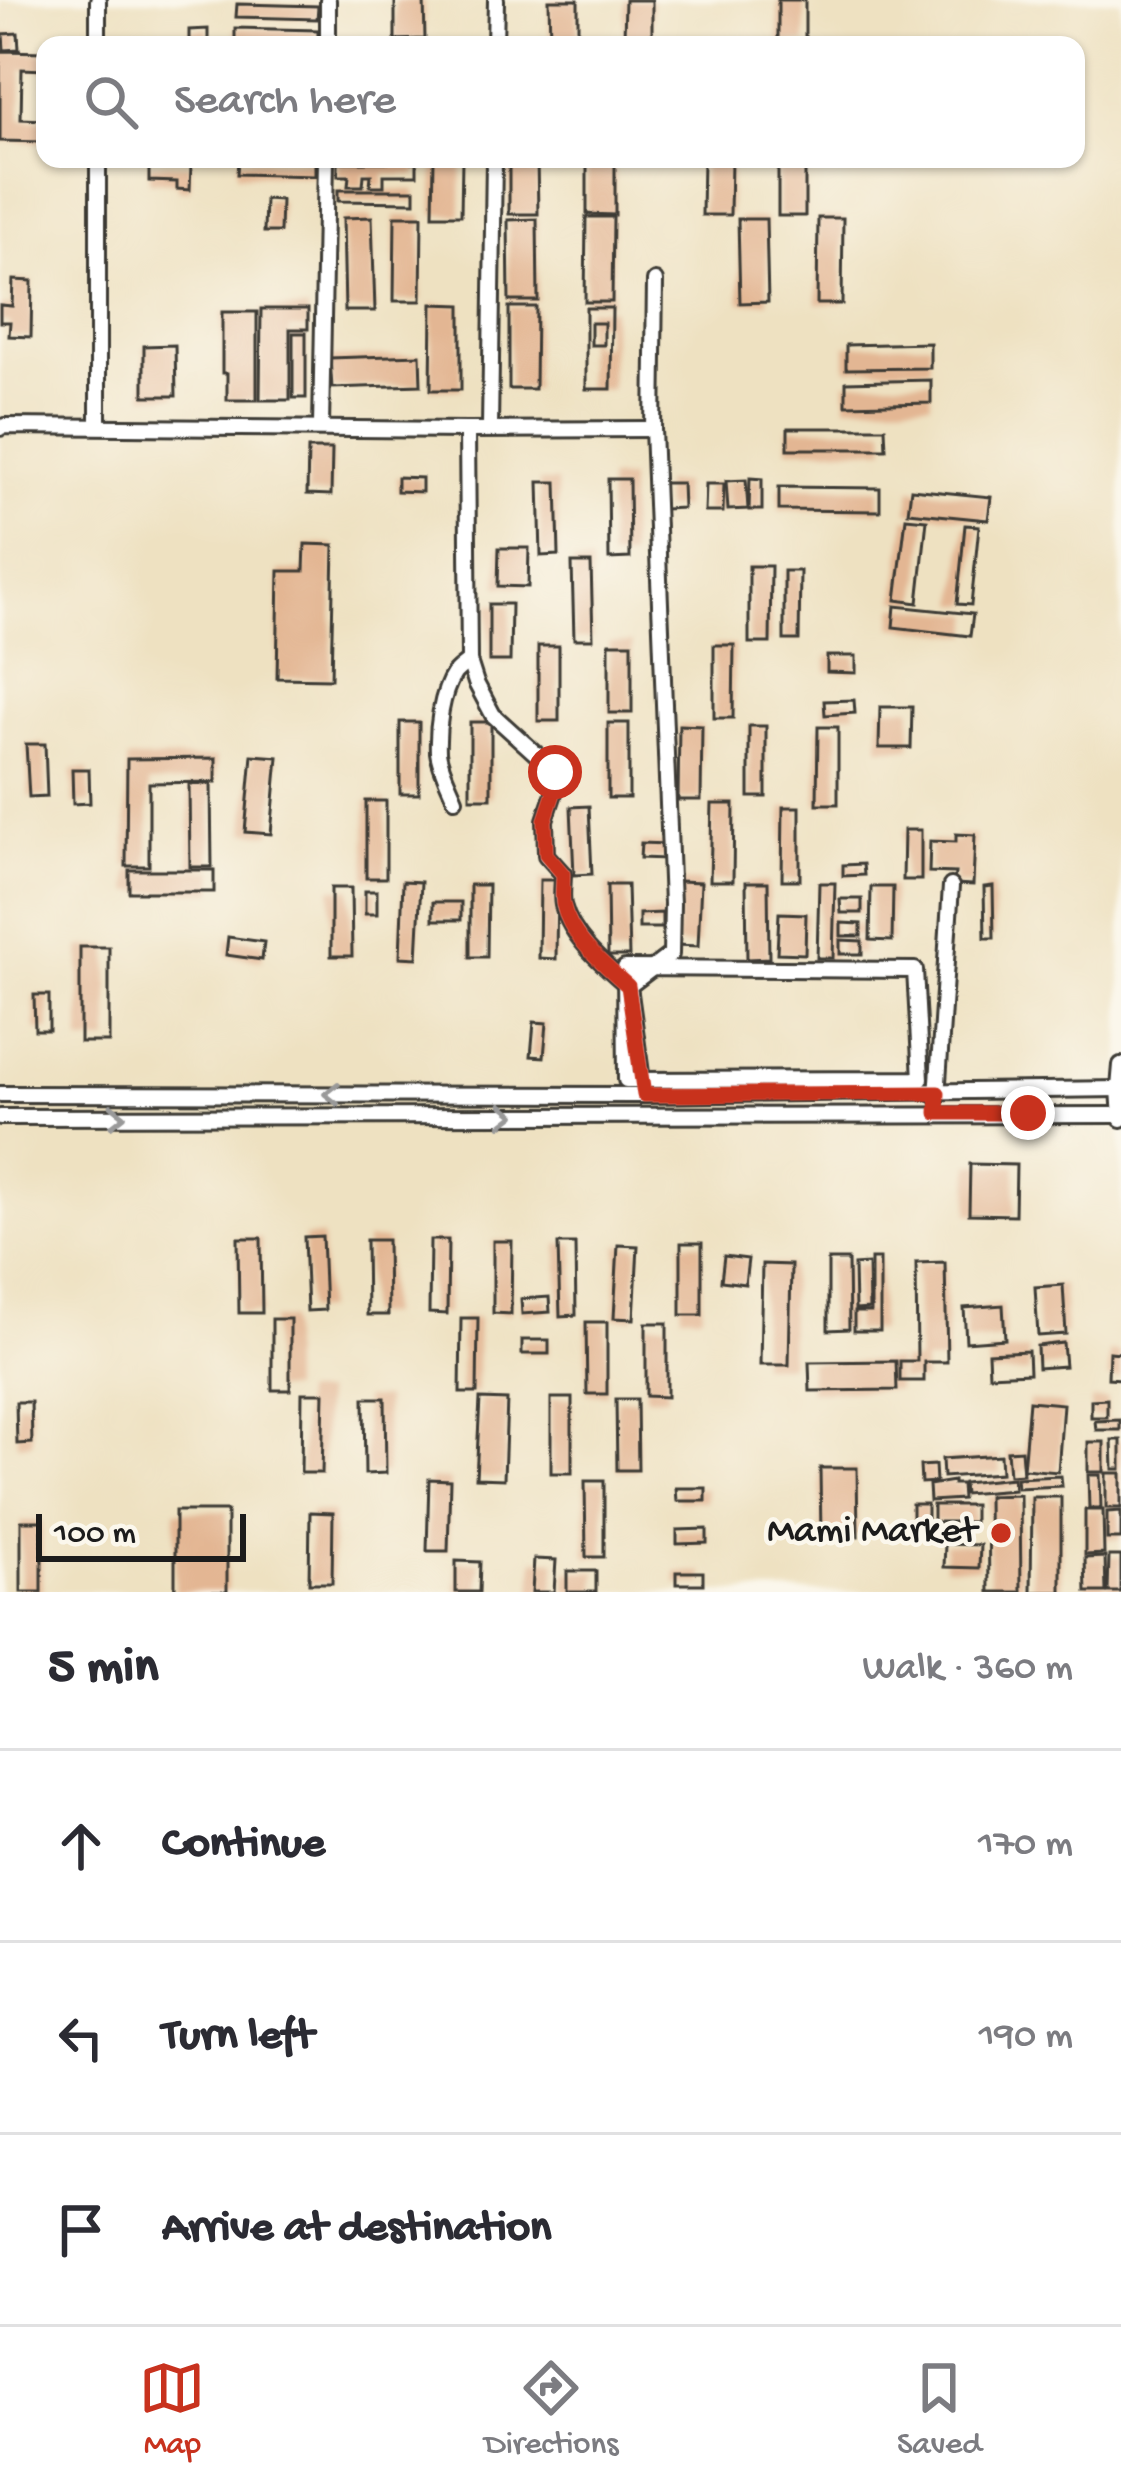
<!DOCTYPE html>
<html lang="en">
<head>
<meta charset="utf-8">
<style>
  body { margin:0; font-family:"Gochi Hand",sans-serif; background:#f2f2f3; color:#2b2b33 }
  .scale { position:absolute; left:36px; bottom:30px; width:210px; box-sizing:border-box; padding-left:12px; border:6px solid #1c1c1c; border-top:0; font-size:33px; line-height:42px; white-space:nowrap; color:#1c1c1c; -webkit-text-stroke:9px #fbf7ec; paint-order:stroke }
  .stop { position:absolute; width:36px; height:36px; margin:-27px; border:9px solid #c8321e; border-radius:50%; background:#fff }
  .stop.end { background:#c8321e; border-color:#fff; box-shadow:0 3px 12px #0008 }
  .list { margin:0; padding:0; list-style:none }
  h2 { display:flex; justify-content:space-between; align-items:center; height:156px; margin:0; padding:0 48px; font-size:51px }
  h2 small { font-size:39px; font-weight:400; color:#7c7c81 }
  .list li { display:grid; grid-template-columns:78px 1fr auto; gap:36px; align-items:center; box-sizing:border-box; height:192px; padding:0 48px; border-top:3px solid #e1e1e2 }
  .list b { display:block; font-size:45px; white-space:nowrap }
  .list em { font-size:39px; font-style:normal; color:#7c7c81 }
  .icon { flex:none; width:66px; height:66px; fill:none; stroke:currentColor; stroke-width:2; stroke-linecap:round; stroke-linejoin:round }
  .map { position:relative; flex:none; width:1121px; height:1592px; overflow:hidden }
  .search { position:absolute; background:#fff; box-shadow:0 3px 9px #0004; left:36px; right:36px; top:36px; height:132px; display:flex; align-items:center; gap:30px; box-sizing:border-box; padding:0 42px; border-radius:24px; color:#7c7c81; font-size:45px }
  .sheet { height:732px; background:#fff }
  nav { display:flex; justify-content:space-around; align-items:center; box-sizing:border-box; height:168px; border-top:3px solid #e1e1e2; background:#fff; font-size:33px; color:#7c7c81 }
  nav a { display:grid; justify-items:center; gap:6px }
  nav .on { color:#c8321e }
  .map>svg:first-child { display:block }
  .building { fill:#e3b693; fill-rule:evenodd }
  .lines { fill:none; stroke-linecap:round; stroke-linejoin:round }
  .minor-casing { stroke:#3c3a35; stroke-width:20 }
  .minor { stroke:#fff; stroke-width:14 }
  .oneway { stroke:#999 }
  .route { stroke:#c8321e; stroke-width:15 }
  .poi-dot { fill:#c8321e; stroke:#fbf7ec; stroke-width:4.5 }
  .labels { text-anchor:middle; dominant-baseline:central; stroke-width:9; stroke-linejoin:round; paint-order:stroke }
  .poi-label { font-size:39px; fill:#1c1c1c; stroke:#fbf7ec; text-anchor:end }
</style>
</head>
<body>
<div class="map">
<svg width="1121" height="1592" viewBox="0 0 1121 1592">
  <rect width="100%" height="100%" fill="#fbf7ec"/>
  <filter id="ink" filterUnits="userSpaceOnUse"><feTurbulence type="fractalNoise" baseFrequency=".00833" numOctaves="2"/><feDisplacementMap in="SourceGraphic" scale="24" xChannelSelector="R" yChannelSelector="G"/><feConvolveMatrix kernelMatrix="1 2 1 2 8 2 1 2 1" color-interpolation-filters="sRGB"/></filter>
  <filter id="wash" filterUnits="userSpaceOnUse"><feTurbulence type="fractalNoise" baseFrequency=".004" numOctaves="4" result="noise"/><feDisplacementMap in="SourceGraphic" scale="48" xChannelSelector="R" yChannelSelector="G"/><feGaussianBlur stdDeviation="2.7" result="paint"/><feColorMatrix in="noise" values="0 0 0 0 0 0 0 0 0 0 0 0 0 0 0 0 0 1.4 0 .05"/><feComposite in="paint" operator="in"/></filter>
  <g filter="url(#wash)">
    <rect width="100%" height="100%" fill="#eee1c1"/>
    <g id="blocks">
      <!-- building -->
      <g class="building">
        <path d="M 395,0 L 424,0 L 425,39 L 395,40 Z"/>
        <path d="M 549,0 L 578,0 L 578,40 L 550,40 Z"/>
        <path d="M 625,0 L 652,0 L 652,39 L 624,39 Z"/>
        <path d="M 778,0 L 805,0 L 805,43 L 778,42 Z"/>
        <path d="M 237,4 L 318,6 L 317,19 L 236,17 Z"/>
        <path d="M 235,28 L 318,30 L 318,43 L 235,41 Z"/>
        <path d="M 208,29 L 208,45 L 189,45 L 189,30 Z"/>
        <path d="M 18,33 L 19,49 L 4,50 L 3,34 Z"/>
        <path d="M 0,51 L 45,52 L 45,70 L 22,69 L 21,119 L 44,120 L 44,142 L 0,141 Z"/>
        <path d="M 434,159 L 462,159 L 461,215 L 433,215 Z"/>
        <path d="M 509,159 L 537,159 L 538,214 L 509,214 Z"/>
        <path d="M 587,159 L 615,159 L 615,215 L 587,214 Z"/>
        <path d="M 703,159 L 731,159 L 730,215 L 702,215 Z"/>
        <rect x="778" y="159" width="27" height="57"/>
        <path d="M 238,160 L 315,162 L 315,176 L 237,174 Z"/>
        <path d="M 338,162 L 417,162 L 417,175 L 384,175 L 384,186 L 370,186 L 371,175 L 364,175 L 363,186 L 348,186 L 349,176 L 338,176 Z"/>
        <path d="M 149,164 L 191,165 L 190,190 L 177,189 L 177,182 L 149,181 Z"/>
        <path d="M 338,190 L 415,190 L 415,202 L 338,201 Z"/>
        <path d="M 265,199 L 281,200 L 280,232 L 264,232 Z"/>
        <path d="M 395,216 L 422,216 L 421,301 L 394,301 Z"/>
        <path d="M 372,217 L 375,311 L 345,311 L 343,218 Z"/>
        <path d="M 586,217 L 613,217 L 612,302 L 585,302 Z"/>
        <path d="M 818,218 L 843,218 L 842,304 L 817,304 Z"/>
        <path d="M 537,219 L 538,301 L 509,301 L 508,220 Z"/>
        <path d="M 738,219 L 766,219 L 768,302 L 740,303 Z"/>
        <path d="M 13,280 L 32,281 L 31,337 L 9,336 L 10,322 L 0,322 L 0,305 L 12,306 Z"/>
        <path d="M 432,304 L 461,305 L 461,390 L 431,390 Z"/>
        <path d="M 509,307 L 536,307 L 535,389 L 509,389 Z"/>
        <path d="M 586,308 L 612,308 L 611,389 L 586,389 ZM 591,323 L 604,323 L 604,345 L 591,345 Z"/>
        <path d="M 261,309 L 308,309 L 308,329 L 290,329 L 290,400 L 260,400 Z"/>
        <path d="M 222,312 L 257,312 L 257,400 L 227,400 L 227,373 L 222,373 Z"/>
        <rect x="293" y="333" width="13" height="65"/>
        <path d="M 930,343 L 930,368 L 846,369 L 846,345 Z"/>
        <path d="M 175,345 L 176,396 L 144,396 L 144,346 Z"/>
        <path d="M 420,355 L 421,385 L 332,388 L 330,358 Z"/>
        <path d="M 931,380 L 931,403 L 846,405 L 846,382 Z"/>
        <path d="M 788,428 L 885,428 L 886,449 L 788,449 Z"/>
        <path d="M 308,449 L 332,449 L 331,495 L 307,494 Z"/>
        <path d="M 397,477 L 422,478 L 422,492 L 397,491 Z"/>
        <path d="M 750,478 L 762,479 L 762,510 L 749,510 Z"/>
        <path d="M 608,479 L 629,479 L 630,558 L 609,559 Z"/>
        <path d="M 746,480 L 748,509 L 728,510 L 726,481 Z"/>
        <path d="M 539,482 L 557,482 L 559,555 L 541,556 Z"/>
        <path d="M 663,483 L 682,483 L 683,508 L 664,509 Z"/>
        <path d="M 706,484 L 724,484 L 723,512 L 705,512 Z"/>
        <path d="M 779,487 L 880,488 L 880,511 L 779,510 Z"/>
        <path d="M 911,489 L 991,497 L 988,520 L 908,512 Z"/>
        <path d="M 906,518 L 927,520 L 918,603 L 896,600 Z"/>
        <path d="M 965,525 L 979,526 L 971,605 L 957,604 Z"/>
        <path d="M 305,544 L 334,545 L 331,679 L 277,678 L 279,571 L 304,571 Z"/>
        <path d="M 499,548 L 529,548 L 528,587 L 498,586 Z"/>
        <path d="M 572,563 L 591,563 L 593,639 L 574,639 Z"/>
        <path d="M 749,566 L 771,566 L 770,643 L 749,643 Z"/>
        <path d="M 784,571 L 800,571 L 799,640 L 784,640 Z"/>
        <path d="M 489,604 L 511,604 L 510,661 L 489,661 Z"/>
        <path d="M 895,606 L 973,614 L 970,636 L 893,627 Z"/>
        <rect x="609" y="643" width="23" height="70"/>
        <path d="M 714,645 L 734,645 L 733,718 L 714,718 Z"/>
        <rect x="538" y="646" width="21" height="75"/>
        <path d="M 827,656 L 856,656 L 856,673 L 827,672 Z"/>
        <path d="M 854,700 L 855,713 L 825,715 L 824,701 Z"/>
        <path d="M 880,707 L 912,707 L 911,748 L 879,748 Z"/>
        <rect x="400" y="722" width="19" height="72"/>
        <rect x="470" y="722" width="21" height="76"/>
        <rect x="608" y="723" width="21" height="75"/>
        <path d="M 679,725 L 702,726 L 701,800 L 678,800 Z"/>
        <rect x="749" y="726" width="17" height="71"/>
        <path d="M 818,727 L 838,727 L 838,804 L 817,804 Z"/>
        <path d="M 26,744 L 45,744 L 47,796 L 29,797 Z"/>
        <path d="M 252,755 L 278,757 L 271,834 L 245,832 Z"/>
        <path d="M 216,758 L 216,782 L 149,783 L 149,866 L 126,866 L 127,759 Z"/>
        <path d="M 72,769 L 89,769 L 90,803 L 73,804 Z"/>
        <path d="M 189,784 L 211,784 L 212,867 L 190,867 Z"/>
        <rect x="366" y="801" width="20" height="77"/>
        <path d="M 712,804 L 734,804 L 733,881 L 710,881 Z"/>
        <path d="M 589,806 L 592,874 L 574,875 L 571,807 Z"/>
        <path d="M 783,807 L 800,807 L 800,880 L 782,880 Z"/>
        <path d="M 904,830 L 921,830 L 921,880 L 903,880 Z"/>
        <path d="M 956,834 L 975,835 L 973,885 L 954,884 L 955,873 L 929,872 L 930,841 L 956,842 Z"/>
        <path d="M 641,843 L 666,844 L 666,859 L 640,858 Z"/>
        <path d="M 863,864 L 864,875 L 843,876 L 843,865 Z"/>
        <rect x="129" y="870" width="85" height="22"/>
        <path d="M 540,880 L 557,880 L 556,959 L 539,958 Z"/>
        <path d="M 403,881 L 421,882 L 417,958 L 400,957 Z"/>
        <path d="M 679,881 L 701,882 L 698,946 L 676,945 Z"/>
        <path d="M 746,882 L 768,882 L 769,958 L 747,959 Z"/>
        <path d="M 819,883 L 835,883 L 833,958 L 817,958 Z"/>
        <path d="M 470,885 L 488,885 L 487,957 L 470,957 Z"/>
        <path d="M 607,885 L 627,885 L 629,956 L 608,956 Z"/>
        <path d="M 993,886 L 994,938 L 985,938 L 984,887 Z"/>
        <path d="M 871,887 L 893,887 L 892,941 L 870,940 Z"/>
        <path d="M 331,888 L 351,888 L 352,956 L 331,956 Z"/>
        <rect x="365" y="891" width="12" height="23"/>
        <path d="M 840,899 L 862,899 L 862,913 L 841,913 Z"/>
        <rect x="433" y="902" width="28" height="18"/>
        <path d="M 662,913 L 662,928 L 639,928 L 639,914 Z"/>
        <path d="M 779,913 L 806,914 L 805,954 L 777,953 Z"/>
        <path d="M 841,923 L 861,924 L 861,936 L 841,936 Z"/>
        <path d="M 228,937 L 264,942 L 262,960 L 226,955 Z"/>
        <path d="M 840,940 L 862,941 L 862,954 L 840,954 Z"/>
        <rect x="80" y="947" width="29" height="95"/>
        <path d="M 34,995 L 49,995 L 49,1030 L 35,1030 Z"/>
        <path d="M 534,1022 L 547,1023 L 544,1057 L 531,1056 Z"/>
        <path d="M 970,1164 L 1016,1165 L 1015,1215 L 969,1214 Z"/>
        <path d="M 322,1236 L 325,1310 L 307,1311 L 304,1237 Z"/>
        <path d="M 238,1238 L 261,1238 L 262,1313 L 239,1313 Z"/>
        <path d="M 366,1240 L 387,1240 L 388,1315 L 367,1315 Z"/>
        <path d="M 430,1240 L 448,1240 L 447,1314 L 429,1313 Z"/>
        <path d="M 493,1241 L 512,1241 L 511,1314 L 493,1313 Z"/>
        <rect x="681" y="1243" width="21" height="72"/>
        <path d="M 558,1244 L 575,1244 L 576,1315 L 560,1316 Z"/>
        <path d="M 618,1245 L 638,1246 L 634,1319 L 614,1318 Z"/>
        <path d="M 724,1256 L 748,1259 L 745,1284 L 721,1281 Z"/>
        <path d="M 871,1259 L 880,1259 L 880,1331 L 854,1331 L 854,1312 L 871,1312 Z"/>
        <path d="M 828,1260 L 848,1260 L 849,1329 L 828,1330 Z"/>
        <path d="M 945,1262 L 947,1362 L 924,1362 L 924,1381 L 900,1381 L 900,1361 L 917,1361 L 916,1263 Z"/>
        <path d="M 762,1264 L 791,1265 L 789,1365 L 760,1365 Z"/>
        <path d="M 868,1264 L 869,1309 L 855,1310 L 854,1265 Z"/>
        <path d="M 1063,1285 L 1066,1334 L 1038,1336 L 1035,1287 Z"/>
        <path d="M 549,1297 L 550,1312 L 522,1314 L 521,1299 Z"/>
        <path d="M 1003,1305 L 1005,1339 L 966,1342 L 964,1308 Z"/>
        <path d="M 461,1318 L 478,1318 L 477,1393 L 460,1393 Z"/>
        <rect x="272" y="1319" width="18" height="71"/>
        <path d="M 586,1322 L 607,1322 L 607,1394 L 587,1394 Z"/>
        <path d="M 646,1323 L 667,1323 L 667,1397 L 646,1396 Z"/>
        <rect x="522" y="1340" width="27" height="14"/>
        <path d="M 1063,1343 L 1065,1366 L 1038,1368 L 1037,1346 Z"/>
        <path d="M 1028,1351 L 1029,1373 L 989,1375 L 988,1353 Z"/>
        <path d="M 1109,1352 L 1121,1353 L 1121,1379 L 1108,1378 Z"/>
        <path d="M 896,1361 L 897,1390 L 810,1391 L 809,1362 Z"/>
        <path d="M 302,1393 L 324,1393 L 322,1473 L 301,1473 Z"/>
        <path d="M 364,1398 L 385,1398 L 386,1473 L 365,1474 Z"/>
        <rect x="551" y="1398" width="21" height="75"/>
        <path d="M 480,1399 L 507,1400 L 504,1479 L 476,1478 Z"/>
        <path d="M 616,1399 L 637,1399 L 638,1470 L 617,1470 Z"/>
        <path d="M 1107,1399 L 1107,1417 L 1091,1417 L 1091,1400 Z"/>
        <path d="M 1029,1401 L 1063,1404 L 1058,1472 L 1023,1469 Z"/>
        <path d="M 16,1402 L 31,1402 L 32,1443 L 17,1444 Z"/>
        <path d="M 1120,1420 L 1120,1430 L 1096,1430 L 1095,1421 Z"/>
        <path d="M 1112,1440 L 1121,1440 L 1121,1469 L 1113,1469 Z"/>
        <rect x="1088" y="1442" width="16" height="30"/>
        <path d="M 1021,1450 L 1023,1474 L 1009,1475 L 1007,1451 Z"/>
        <path d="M 1000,1455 L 1001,1473 L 943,1477 L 942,1459 Z"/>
        <path d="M 935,1465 L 936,1482 L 921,1483 L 920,1466 Z"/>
        <path d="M 820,1468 L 857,1468 L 858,1536 L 821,1536 Z"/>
        <rect x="1106" y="1473" width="15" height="35"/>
        <path d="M 1088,1475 L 1100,1475 L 1101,1508 L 1089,1508 Z"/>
        <path d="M 1061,1476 L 1062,1486 L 1017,1488 L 1016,1478 Z"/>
        <path d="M 1013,1478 L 1014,1490 L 964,1494 L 963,1483 Z"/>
        <path d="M 429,1479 L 450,1480 L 448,1551 L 427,1551 Z"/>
        <path d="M 585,1481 L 604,1481 L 604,1557 L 586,1557 Z"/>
        <path d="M 953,1481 L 953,1484 L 961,1484 L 962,1499 L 930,1501 L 929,1485 Z"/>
        <path d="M 676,1488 L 706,1488 L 706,1501 L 677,1501 Z"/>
        <path d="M 1020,1495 L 1021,1592 L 989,1592 L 988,1496 Z"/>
        <path d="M 1032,1497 L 1061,1497 L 1061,1592 L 1031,1592 Z"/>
        <rect x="912" y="1504" width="15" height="17"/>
        <rect x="933" y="1505" width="41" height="17"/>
        <path d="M 1085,1510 L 1103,1510 L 1104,1554 L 1085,1555 Z"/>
        <rect x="175" y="1511" width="52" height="81"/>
        <path d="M 1121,1511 L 1121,1539 L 1107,1539 L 1107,1512 Z"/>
        <path d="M 310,1512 L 333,1513 L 332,1583 L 309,1583 Z"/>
        <rect x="21" y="1521" width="21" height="71"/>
        <path d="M 707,1529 L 707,1543 L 677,1544 L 677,1530 Z"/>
        <path d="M 945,1544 L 980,1545 L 979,1568 L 944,1567 Z"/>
        <path d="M 1109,1556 L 1121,1556 L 1121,1592 L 1108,1592 Z"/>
        <path d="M 1105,1557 L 1106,1592 L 1086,1592 L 1085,1558 Z"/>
        <path d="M 534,1559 L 556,1560 L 554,1592 L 532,1592 Z"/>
        <path d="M 456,1561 L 480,1562 L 479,1592 L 456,1592 Z"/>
        <rect x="567" y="1571" width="29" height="21"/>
        <rect x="676" y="1572" width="27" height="12"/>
      </g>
    </g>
  </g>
  <g filter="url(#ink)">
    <use href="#blocks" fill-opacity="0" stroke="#3c3a35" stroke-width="3"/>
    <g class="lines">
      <defs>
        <g id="minor">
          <path d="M 98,0 L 98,45"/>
          <path d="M 328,45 L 328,0"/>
          <path d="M 495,45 L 496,0"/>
          <path d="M 98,159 L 98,426"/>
          <path d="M 321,427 L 326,159"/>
          <path d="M 0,428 L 5,426 L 467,430 L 653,429"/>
          <path d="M 490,428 L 494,159"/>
          <path d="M 467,430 L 469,661 L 476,683 L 493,715 L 555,771 L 557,784 L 545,820 L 546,855 L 563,874 C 563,884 561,896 563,905 C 571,937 603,964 626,984"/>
          <path d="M 455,799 C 449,784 440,768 438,752 C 437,729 441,693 454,674 C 458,669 464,665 469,661"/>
          <path d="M 625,968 L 915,970 L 921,1079 L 626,1080 Z"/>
          <path d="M 1121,1065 L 1119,1088 L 1121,1119"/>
          <path d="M 0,1094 L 644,1095 L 1121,1089"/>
          <path d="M 644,1095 L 629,986 L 671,954 L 672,904 L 653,429 L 655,281"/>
          <path d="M 937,1097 L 951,886"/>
          <path d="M 0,1117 L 1121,1115"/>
        </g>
      </defs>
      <!-- minor casing -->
      <use href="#minor" class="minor-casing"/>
      <!-- minor -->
      <use href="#minor" class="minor"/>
    </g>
    <!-- one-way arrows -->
    <defs><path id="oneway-chevron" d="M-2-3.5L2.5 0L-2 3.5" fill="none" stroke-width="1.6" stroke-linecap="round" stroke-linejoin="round" transform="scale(3)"/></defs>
    <g class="oneway">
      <use href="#oneway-chevron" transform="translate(332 1094) rotate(-180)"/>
      <use href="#oneway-chevron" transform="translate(507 1115)"/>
      <use href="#oneway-chevron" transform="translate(117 1116)"/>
    </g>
  </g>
  <g class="lines" filter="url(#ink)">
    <!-- route -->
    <path class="route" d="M 555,772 L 557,784 L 545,820 L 546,854 L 563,874 C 563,883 562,895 563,904 C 570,938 604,964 628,986 L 644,1095 L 938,1093 L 937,1113 L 1028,1113"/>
  </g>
  <!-- markers -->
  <circle class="poi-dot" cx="1001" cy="1533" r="12"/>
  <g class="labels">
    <!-- poi labels -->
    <g class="poi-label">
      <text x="977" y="1533">Mami Market</text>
    </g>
  </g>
</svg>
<div class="scale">100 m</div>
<div class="stop" style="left:555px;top:772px"></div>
<div class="stop end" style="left:1028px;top:1113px"></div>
<div class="search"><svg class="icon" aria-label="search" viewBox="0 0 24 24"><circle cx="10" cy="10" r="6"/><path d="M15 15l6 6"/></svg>Search here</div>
</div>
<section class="sheet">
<h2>5 min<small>Walk · 360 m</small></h2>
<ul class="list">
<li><svg class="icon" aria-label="ahead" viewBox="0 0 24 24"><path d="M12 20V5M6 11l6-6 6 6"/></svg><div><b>Continue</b></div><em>170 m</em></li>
<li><svg class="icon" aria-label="left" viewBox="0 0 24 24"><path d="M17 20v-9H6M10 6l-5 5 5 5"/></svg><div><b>Turn left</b></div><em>190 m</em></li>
<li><svg class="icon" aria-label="arrive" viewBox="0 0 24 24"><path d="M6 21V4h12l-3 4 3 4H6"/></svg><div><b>Arrive at destination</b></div></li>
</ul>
</section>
<nav>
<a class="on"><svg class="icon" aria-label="map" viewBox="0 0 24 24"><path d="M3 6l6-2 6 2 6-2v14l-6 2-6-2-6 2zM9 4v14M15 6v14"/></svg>Map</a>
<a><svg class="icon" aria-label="directions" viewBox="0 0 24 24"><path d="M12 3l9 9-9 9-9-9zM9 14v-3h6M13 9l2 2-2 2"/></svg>Directions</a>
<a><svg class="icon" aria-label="saved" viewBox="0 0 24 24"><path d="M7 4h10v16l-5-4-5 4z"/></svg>Saved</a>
</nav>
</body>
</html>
